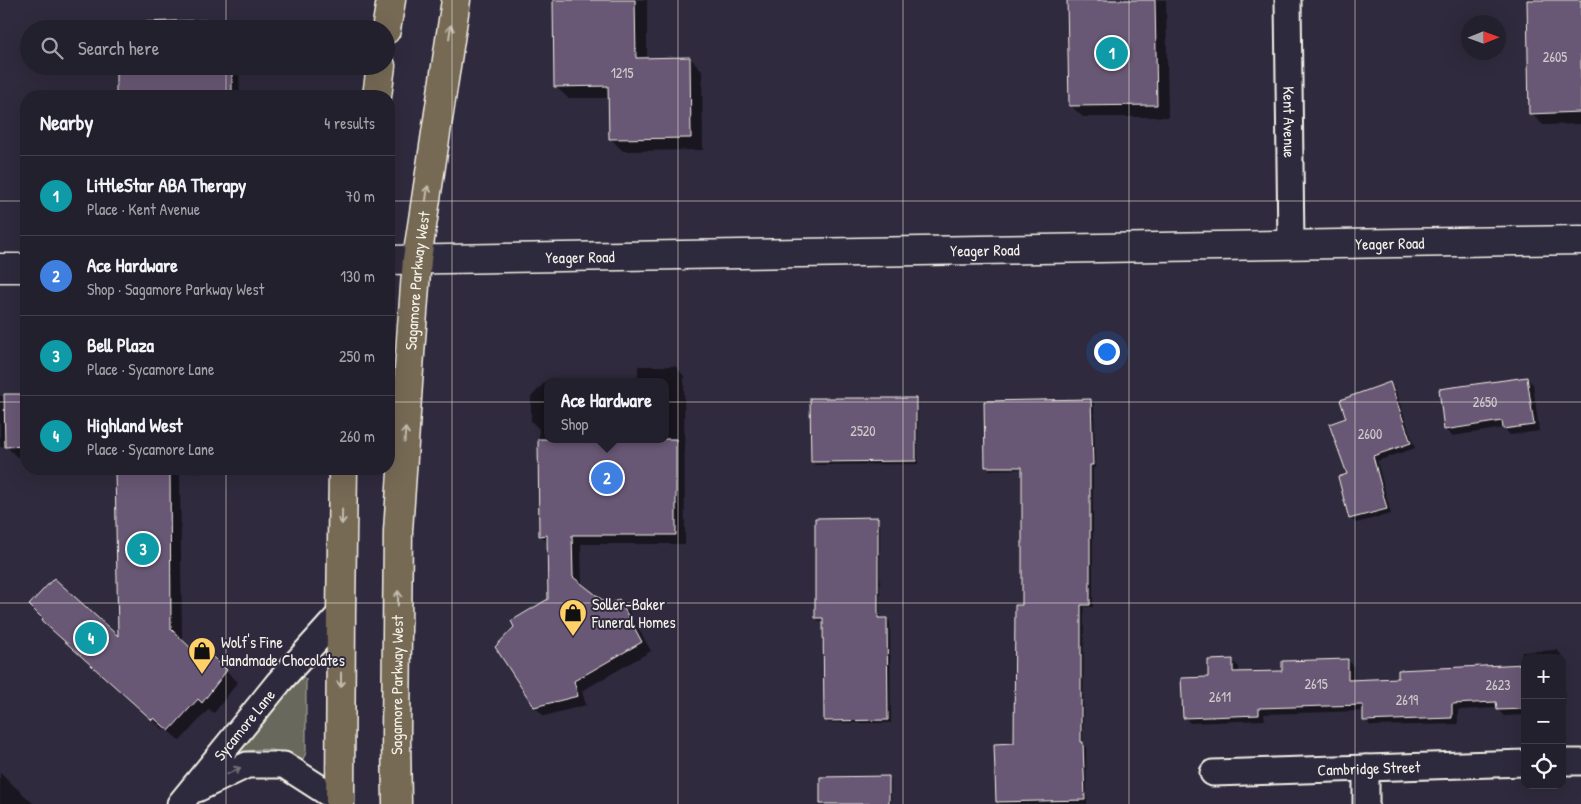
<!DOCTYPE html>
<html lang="en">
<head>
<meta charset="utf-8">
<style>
  body { margin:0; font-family:"Patrick Hand",sans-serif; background:#2b2836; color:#f1f3f6 }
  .controls { position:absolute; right:15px; bottom:15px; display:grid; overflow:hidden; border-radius:10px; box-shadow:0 5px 20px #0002 }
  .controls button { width:45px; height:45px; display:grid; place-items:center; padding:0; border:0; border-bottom:1px solid #403e4a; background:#23202e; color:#f1f3f6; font:25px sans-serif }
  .compass { position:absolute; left:1461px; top:15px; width:45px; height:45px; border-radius:50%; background:#23202e; box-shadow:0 5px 20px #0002; rotate:89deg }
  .you { position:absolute; left:1106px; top:351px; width:18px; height:18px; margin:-12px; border:4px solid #fff; border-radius:50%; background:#1a73e8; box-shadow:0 0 0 8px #1a73e833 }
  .badge { display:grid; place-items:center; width:32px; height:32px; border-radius:50%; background:#d93025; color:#fff; font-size:16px; font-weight:700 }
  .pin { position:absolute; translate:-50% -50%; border:2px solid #fff; box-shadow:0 1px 5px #0006 }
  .popup { position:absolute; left:544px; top:378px; width:125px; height:65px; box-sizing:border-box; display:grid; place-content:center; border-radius:10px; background:#23202e; filter:drop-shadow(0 1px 4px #0005); font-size:16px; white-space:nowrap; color:#a3a3aa }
  .popup b { font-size:19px; color:#f1f3f6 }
  .popup::after { content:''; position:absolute; left:50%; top:100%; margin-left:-10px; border:10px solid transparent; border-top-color:#23202e }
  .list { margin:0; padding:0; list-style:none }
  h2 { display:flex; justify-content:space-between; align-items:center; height:65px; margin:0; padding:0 20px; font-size:21px }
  h2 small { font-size:16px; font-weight:400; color:#a3a3aa }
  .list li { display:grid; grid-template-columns:32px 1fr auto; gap:15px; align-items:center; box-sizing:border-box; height:80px; padding:0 20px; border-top:1px solid #403e4a }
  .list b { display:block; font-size:19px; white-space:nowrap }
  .list p { margin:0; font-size:16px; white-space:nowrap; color:#a3a3aa }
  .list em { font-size:16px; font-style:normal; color:#a3a3aa }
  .icon { flex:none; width:28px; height:28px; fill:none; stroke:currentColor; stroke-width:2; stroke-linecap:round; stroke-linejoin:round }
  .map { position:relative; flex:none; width:1581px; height:804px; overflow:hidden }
  .search { position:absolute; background:#23202e; box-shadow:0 5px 20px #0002; left:20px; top:20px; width:375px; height:55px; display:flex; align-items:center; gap:12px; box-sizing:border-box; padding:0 18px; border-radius:28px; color:#a3a3aa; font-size:19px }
  .panel { position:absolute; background:#23202e; box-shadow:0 5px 20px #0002; left:20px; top:90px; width:375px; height:385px; border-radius:20px }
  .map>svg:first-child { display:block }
  .green { fill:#68695b; stroke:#aeada2 }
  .shadow { fill:#0007 }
  .building { fill:#695974; stroke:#f4f1e8 }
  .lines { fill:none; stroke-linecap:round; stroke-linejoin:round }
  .street-casing { stroke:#f4f1e8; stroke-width:29 }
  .secondary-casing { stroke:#f4f1e8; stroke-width:31 }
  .highway-casing { stroke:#f4f1e8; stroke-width:31 }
  .street { stroke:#2f2a3d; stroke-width:25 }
  .secondary { stroke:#2f2a3d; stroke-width:28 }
  .highway { stroke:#766a54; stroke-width:28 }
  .oneway { stroke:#c2bbad }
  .oneway2 { stroke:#747079 }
  .grid { fill:none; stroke:#f4f1e8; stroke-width:1; stroke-opacity:0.55 }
  .labels { text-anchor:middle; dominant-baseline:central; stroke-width:4; stroke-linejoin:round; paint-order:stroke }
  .number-label { font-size:14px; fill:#d1cbcb }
  .street-label { font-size:16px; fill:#f4f1e8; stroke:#2f2a3d }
  .poi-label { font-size:16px; fill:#f4f1e8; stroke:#2f2a3d; text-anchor:start }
</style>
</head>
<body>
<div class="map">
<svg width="1581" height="804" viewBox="0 0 1581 804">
  <rect width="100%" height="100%" fill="#2f2a3d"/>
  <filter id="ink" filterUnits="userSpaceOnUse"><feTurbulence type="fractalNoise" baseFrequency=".02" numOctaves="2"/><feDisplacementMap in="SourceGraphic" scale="10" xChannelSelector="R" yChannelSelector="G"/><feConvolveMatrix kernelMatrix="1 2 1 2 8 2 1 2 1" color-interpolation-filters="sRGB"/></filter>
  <g filter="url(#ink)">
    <!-- green -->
    <path class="green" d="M 302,677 L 306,679 L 306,753 L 302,761 C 293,762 285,753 277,751 C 269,749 257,749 249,751 C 244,752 240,756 234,755 L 233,748 L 298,679 Z"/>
    <!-- shadow -->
    <g class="shadow">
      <path d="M 554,0 L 647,0 L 647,59 L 690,58 L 702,70 L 703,150 L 623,151 L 611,139 L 610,98 L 568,98 L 555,86 Z"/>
      <path d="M 1068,0 L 1166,0 L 1168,117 L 1083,117 L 1070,105 Z"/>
      <path d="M 1528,0 L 1581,0 L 1581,124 L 1543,125 L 1531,113 Z"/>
      <path d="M 207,22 L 214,29 L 139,29 Z"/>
      <path d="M 117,66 L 235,66 L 239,70 L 240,96 L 118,96 Z"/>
      <path d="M 638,366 L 675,366 L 684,376 L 685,544 L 581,544 L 582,586 L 609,606 L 619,601 L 628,610 L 651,651 L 582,691 L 586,705 L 544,716 L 535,707 L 550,600 L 549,544 L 540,535 L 539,429 L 531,421 L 531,397 L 546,381 L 573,382 L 548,382 L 548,439 L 666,439 L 666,382 L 638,382 Z"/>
      <path d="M 1526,378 L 1533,384 L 1539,431 L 1510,435 L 1504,428 L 1452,436 L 1445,429 Z"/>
      <path d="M 1390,384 L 1395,389 L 1415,448 L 1377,461 L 1391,514 L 1356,523 L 1350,518 L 1348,419 Z"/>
      <path d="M 26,395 L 26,457 L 17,457 L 7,447 L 0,447 L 0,396 Z"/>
      <path d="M 915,399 L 918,402 L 918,464 L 815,465 L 812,462 Z"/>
      <path d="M 1091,400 L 1094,403 L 1095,468 L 1093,468 L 1093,607 L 1084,607 L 1083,743 L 1086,746 L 1087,804 L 1000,804 L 997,802 L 1015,744 L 1023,606 L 1024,469 L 989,470 L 986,467 Z"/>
      <path d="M 116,469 L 256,469 L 256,472 L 180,472 L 182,640 L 198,656 L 204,650 L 238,682 L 214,713 L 209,709 L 180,741 L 165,728 L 164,730 L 54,631 L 120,639 Z"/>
      <path d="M 877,519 L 880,522 L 880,619 L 887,619 L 890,622 L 891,723 L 828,723 L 825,720 L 824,621 L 819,621 L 816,618 Z"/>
      <path d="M 1557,650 L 1563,657 L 1565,705 L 1562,705 L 1562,658 L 1525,658 L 1525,715 L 1504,716 L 1498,710 L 1498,708 L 1458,710 L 1458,724 L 1371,726 L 1365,720 L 1364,711 L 1264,714 L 1265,720 L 1190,723 L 1184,717 L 1210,678 L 1232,661 L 1239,667 L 1239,674 L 1284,672 L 1347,660 L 1354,666 L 1354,681 L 1399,680 L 1523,666 L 1522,652 Z"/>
      <path d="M 0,773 L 34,804 L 0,804 Z"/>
      <path d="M 888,777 L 891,780 L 891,804 L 821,804 Z"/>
    </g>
    <!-- building -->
    <g class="building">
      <path d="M 553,0 L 635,0 L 636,58 L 690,57 L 691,138 L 609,139 L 608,86 L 554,87 Z"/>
      <path d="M 1067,0 L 1155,0 L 1157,105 L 1069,106 Z"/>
      <path d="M 1527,0 L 1581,0 L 1581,112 L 1529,114 Z"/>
      <path d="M 208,20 L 208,29 L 138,29 L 138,22 Z"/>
      <rect x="116" y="66" width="116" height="30"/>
      <path d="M 1527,377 L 1534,425 L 1503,429 L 1502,421 L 1444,430 L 1439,389 Z"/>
      <path d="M 1390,382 L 1411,443 L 1373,456 L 1387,509 L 1349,519 L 1338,477 L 1347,474 L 1329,424 L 1346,418 L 1340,400 Z"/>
      <path d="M 4,394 L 26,394 L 26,446 L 5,447 Z"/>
      <path d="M 810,398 L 916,398 L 916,461 L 811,462 Z"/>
      <path d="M 1091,399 L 1093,465 L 1090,465 L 1090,605 L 1081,605 L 1081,742 L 1083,742 L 1085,800 L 996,802 L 994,744 L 1014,743 L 1015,605 L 1022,605 L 1022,467 L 985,467 L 984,401 Z"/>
      <path d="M 538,439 L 676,439 L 676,535 L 572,535 L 573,577 L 609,605 L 619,599 L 642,642 L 574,681 L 578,696 L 534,707 L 495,647 L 514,627 L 511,621 L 548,599 L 547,535 L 539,536 Z"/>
      <path d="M 115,469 L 170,469 L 171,629 L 198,655 L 204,649 L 227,670 L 202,703 L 198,699 L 169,731 L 154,718 L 152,720 L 42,621 L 43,619 L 29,605 L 54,578 L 118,636 Z"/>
      <path d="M 878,517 L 878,618 L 887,618 L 888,720 L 824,721 L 823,618 L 815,618 L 815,518 Z"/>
      <path d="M 1233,659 L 1233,672 L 1282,671 L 1282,661 L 1348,659 L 1348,680 L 1398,678 L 1398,670 L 1525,664 L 1525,709 L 1497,710 L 1496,702 L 1452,704 L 1452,718 L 1363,721 L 1363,705 L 1259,708 L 1259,715 L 1183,718 L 1181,678 L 1208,677 L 1208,660 Z"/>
      <path d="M 889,776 L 889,804 L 820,804 L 820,777 Z"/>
    </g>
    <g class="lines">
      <defs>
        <g id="street">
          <path id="s1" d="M 1288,0 L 1291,245"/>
          <path d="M 1562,762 L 1581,762"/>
          <path d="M 1366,768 L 1366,804"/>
          <path id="s2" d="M 1213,773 L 1525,763"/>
          <path d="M 197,789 L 247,765 L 284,765 L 340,801"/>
          <path id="s3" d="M 180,804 L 279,682 L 341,613"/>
        </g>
        <g id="secondary">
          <path id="s4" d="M 389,260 L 1581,240"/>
          <path d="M 0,268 L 26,268"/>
        </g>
        <g id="highway">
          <path d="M 386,30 L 391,0"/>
          <path d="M 377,96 L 381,66"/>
          <path d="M 340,804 L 341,613 L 343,469"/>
          <path id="s5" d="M 397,804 L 396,735 L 398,531 L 411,340 L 417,259 L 456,0"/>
        </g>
      </defs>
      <!-- street casing -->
      <use href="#street" class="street-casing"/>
      <!-- secondary casing -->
      <use href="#secondary" class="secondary-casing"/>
      <!-- highway casing -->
      <use href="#highway" class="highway-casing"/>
      <!-- street -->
      <use href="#street" class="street"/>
      <!-- secondary -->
      <use href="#secondary" class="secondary"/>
      <!-- highway -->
      <use href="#highway" class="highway"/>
    </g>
    <!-- one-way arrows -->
    <defs><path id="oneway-shaft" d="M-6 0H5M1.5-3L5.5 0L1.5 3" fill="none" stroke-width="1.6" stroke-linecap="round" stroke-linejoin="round" transform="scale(1.25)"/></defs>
    <g class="oneway">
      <use href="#oneway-shaft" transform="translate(450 32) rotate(-82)"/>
      <use href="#oneway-shaft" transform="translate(427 193) rotate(-82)"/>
      <use href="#oneway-shaft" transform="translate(405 435) rotate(-86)"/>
      <use href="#oneway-shaft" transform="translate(342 517) rotate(91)"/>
      <use href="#oneway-shaft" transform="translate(398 598) rotate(-89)"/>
      <use href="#oneway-shaft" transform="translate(341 680) rotate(90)"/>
    </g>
    <use class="oneway2" href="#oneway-shaft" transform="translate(234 771) rotate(-25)"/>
  </g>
  <!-- grid -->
  <path class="grid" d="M 226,0 L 226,29M 452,0 L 452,804M 678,0 L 678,804M 903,0 L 903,804M 1129,0 L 1129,804M 1355,0 L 1355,804M 226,66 L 226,96M 0,201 L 26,201M 389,201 L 1581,201M 0,402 L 26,402M 389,402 L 1581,402M 226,469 L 226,804M 0,603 L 1581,603"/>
  <!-- icons -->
  <defs>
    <symbol id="shop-pin" viewBox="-11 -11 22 30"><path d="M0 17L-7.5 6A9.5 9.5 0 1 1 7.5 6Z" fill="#ffd166" stroke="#2f2a3d"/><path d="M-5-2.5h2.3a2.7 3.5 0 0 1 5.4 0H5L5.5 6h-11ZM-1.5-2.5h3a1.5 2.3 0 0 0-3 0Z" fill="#111"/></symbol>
  </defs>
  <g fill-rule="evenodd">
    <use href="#shop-pin" x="557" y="597" width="32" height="43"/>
    <use href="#shop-pin" x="186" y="635" width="32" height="43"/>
  </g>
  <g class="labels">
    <!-- number labels -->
    <g class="number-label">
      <text x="1555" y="56">2605</text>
      <text x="622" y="72">1215</text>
      <text x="1485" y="401">2650</text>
      <text x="863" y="430">2520</text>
      <text x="1370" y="433">2600</text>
      <text x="1316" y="683">2615</text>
      <text x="1498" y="684">2623</text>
      <text x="1220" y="696">2611</text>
      <text x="1407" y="699">2619</text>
    </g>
    <!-- street labels -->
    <g class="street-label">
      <text stroke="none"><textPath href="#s1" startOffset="122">Kent Avenue</textPath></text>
      <text stroke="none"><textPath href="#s4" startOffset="1001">Yeager Road</textPath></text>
      <text stroke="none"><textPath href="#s4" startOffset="596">Yeager Road</textPath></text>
      <text stroke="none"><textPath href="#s4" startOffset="191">Yeager Road</textPath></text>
      <text stroke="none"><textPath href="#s5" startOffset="524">Sagamore Parkway West</textPath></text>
      <text stroke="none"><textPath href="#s5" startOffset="119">Sagamore Parkway West</textPath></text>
      <text stroke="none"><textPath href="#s3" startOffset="102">Sycamore Lane</textPath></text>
      <text stroke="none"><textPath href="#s2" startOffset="156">Cambridge Street</textPath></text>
    </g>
    <!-- poi labels -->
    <g class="poi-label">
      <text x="592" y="604">Soller-Baker<tspan x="592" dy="18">Funeral Homes</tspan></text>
      <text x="221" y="642">Wolf's Fine<tspan x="221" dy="18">Handmade Chocolates</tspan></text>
    </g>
  </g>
</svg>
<div class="controls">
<button>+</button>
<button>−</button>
<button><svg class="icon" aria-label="locate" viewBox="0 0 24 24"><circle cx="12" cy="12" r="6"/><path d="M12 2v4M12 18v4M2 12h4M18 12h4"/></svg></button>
</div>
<svg class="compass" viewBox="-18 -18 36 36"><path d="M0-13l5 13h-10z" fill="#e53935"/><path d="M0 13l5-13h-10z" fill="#a3a3aa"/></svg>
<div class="you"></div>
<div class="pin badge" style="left:1112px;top:53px;background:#0f9aa8">1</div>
<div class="pin badge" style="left:607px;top:478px;background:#3f7fe0">2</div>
<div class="popup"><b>Ace Hardware</b>Shop</div>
<div class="pin badge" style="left:143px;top:549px;background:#0f9aa8">3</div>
<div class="pin badge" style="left:91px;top:638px;background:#0f9aa8">4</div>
<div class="search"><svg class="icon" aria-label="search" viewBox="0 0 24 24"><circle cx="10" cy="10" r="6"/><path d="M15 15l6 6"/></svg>Search here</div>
<section class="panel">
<h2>Nearby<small>4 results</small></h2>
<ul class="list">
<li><span class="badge" style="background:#0f9aa8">1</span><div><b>LittleStar ABA Therapy</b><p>Place · Kent Avenue</p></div><em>70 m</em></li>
<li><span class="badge" style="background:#3f7fe0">2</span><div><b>Ace Hardware</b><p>Shop · Sagamore Parkway West</p></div><em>130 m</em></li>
<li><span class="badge" style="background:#0f9aa8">3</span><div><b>Bell Plaza</b><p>Place · Sycamore Lane</p></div><em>250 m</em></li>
<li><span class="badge" style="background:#0f9aa8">4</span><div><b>Highland West</b><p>Place · Sycamore Lane</p></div><em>260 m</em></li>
</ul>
</section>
</div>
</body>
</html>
